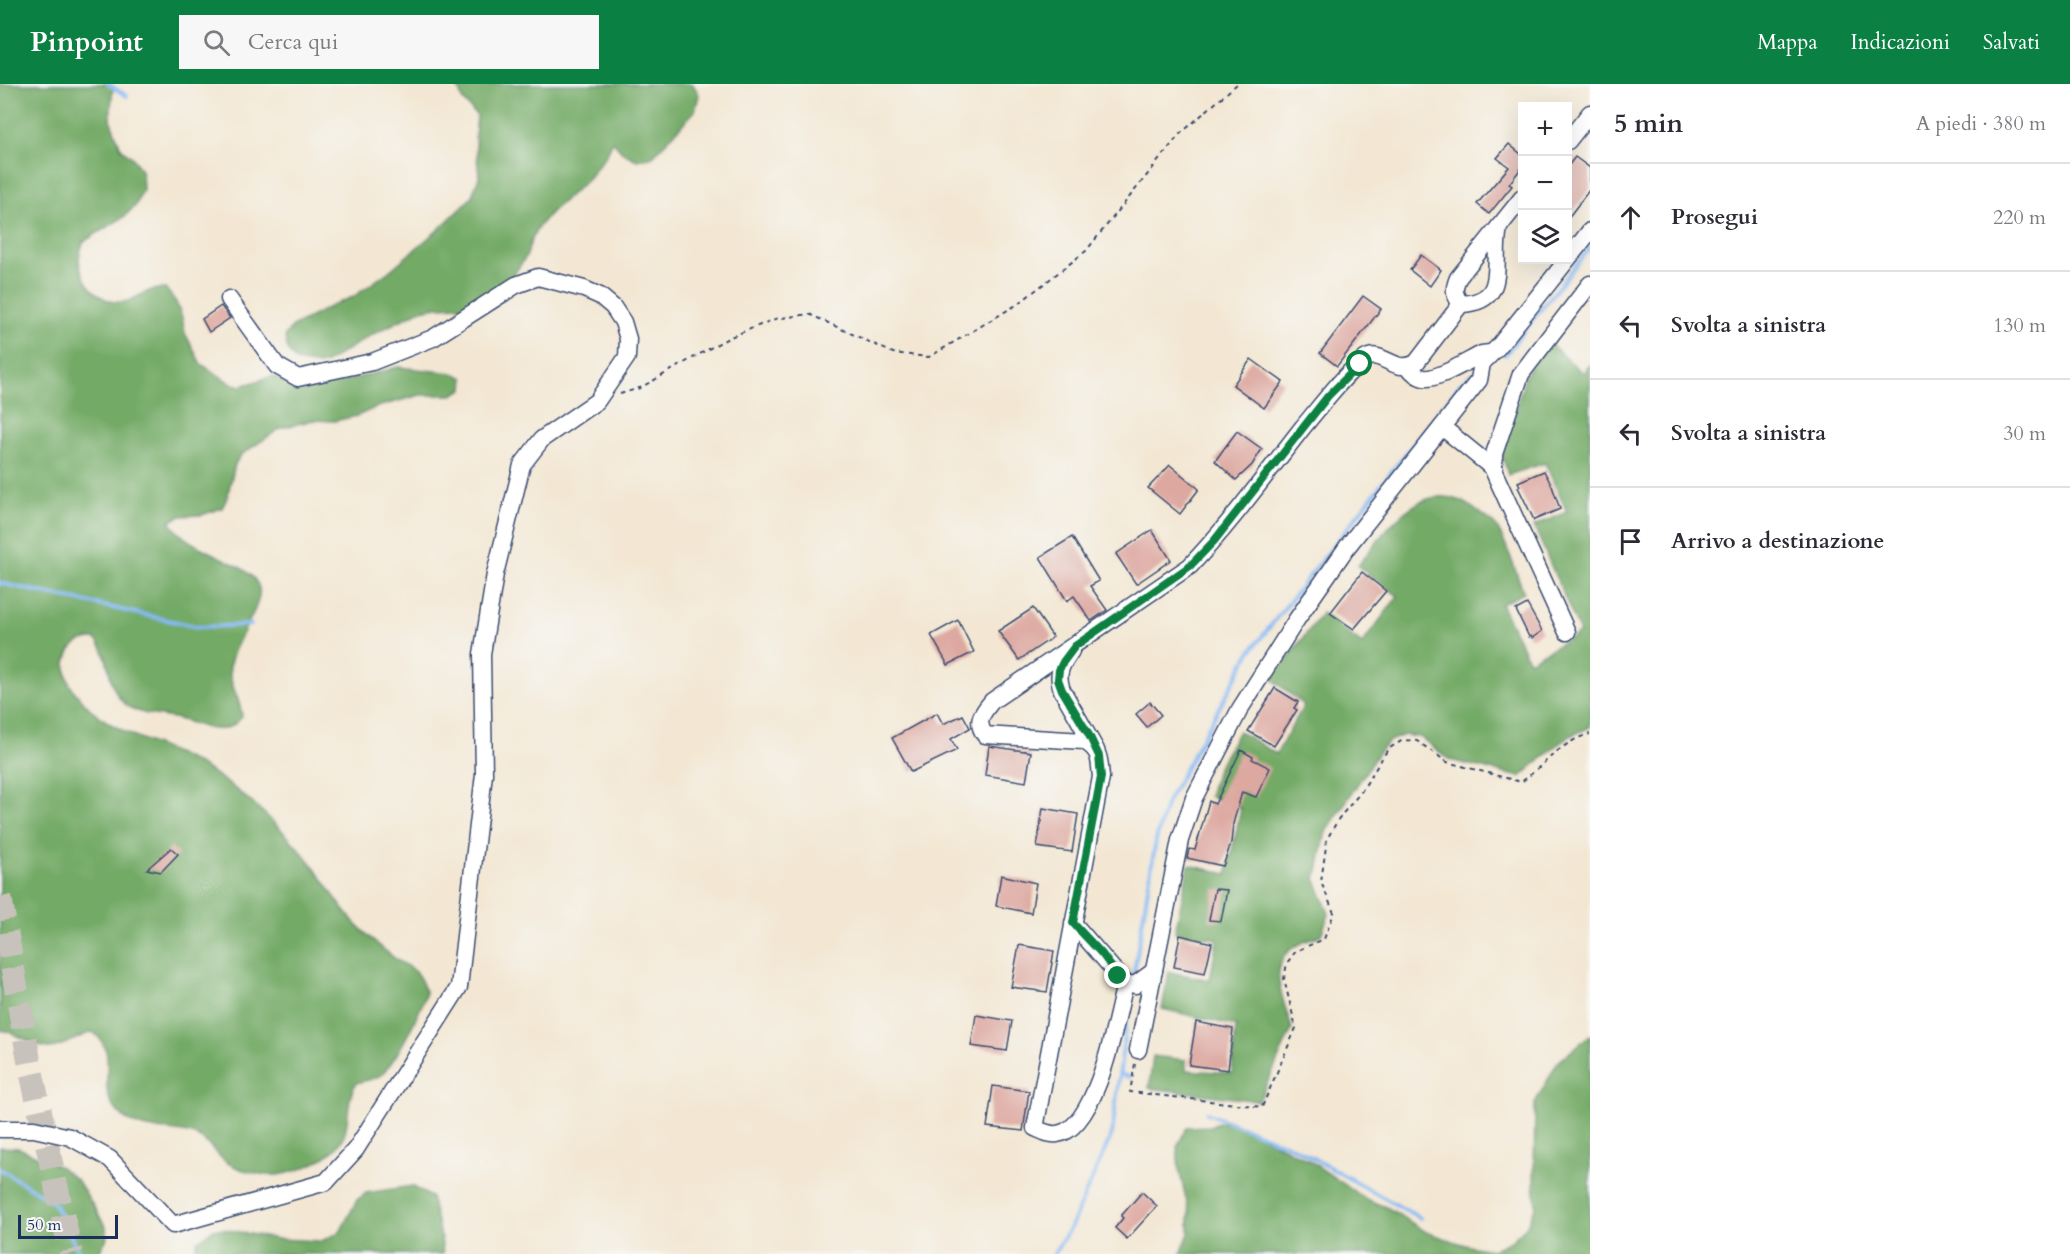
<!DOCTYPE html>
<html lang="it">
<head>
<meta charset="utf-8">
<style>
  body { margin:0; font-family:Cardo,serif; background:#f7f7f7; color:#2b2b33 }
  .controls { position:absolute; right:18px; top:18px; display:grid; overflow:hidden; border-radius:0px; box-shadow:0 6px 24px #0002 }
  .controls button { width:54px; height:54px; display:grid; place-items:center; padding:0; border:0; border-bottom:2px solid #e1e1e2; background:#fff; color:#2b2b33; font:30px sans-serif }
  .scale { position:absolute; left:18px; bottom:15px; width:100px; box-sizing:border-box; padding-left:6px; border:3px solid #1b2f5e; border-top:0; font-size:16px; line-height:21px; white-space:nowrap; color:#1b2f5e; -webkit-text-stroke:4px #f6f6f2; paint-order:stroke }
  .stop { position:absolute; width:18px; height:18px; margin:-14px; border:4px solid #0b8043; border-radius:50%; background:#fff }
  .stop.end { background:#0b8043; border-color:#fff; box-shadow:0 2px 6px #0008 }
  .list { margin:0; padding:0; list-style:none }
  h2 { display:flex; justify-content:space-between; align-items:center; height:78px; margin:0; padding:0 24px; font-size:26px }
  h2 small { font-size:20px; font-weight:400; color:#7c7c81 }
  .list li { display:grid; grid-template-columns:39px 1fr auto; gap:18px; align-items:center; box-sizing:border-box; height:108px; padding:0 24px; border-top:2px solid #e1e1e2 }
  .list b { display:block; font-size:22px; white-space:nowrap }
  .list em { font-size:20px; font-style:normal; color:#7c7c81 }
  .icon { flex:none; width:33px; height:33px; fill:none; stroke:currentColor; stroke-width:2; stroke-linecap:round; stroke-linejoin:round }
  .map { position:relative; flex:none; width:1590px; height:1170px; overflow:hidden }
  header { display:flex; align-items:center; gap:36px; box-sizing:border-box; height:84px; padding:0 30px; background:#0b8043; color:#fff }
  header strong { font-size:28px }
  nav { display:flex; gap:33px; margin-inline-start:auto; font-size:21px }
  .search { width:420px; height:54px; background:#f7f7f7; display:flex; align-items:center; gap:15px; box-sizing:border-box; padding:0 21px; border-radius:0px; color:#7c7c81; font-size:22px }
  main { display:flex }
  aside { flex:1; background:#fff }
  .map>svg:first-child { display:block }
  .forest { fill:#73aa66; stroke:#476c62; stroke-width:1.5 }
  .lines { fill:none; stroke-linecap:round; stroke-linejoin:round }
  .stream { stroke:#87baf4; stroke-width:4 }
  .building { fill:#dda8a0 }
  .highway-tunnel { stroke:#c8c2bc; stroke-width:24; stroke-dasharray:24 12; stroke-linecap:butt }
  .minor-casing { stroke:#3b4b70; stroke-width:19 }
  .path { stroke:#3b4b70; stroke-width:2; stroke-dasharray:4.5 4.5; stroke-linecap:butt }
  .minor { stroke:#fff; stroke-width:16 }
  .route { stroke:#0b8043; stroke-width:8 }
</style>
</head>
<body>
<header>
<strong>Pinpoint</strong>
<div class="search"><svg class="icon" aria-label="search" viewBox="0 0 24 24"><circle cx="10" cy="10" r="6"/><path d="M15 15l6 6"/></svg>Cerca qui</div>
<nav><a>Mappa</a><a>Indicazioni</a><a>Salvati</a></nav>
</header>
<main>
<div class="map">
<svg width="1590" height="1170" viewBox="0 0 1590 1170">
  <rect width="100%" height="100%" fill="#f6f6f2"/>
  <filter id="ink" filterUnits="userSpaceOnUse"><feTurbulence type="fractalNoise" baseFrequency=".0167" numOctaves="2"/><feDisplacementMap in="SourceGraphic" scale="12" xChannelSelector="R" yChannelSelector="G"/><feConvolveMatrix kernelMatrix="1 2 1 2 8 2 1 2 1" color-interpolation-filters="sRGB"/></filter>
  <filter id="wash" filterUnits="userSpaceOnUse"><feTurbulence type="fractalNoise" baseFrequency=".008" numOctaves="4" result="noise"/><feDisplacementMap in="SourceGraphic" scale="24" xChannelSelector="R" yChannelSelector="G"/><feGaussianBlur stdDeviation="1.35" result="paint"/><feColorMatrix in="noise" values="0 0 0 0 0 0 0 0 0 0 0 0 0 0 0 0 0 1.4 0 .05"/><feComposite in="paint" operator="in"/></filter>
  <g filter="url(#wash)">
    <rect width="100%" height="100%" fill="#f3e7d3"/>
    <!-- forest -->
    <g class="forest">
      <path d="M 0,0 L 109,0 L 113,3 L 110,35 L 121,64 L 133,74 L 142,88 L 143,105 L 136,121 L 124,133 L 83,158 C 82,163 79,170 79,176 C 81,197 99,220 122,218 C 133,217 142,209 152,206 C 157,205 162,205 166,205 L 176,218 L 182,233 L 185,249 L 201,280 L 230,299 L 241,302 L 273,292 L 291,303 L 314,305 L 398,283 L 453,289 L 464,294 L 463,305 L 452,311 L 420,311 L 377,323 L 357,332 L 334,337 L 313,336 L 281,344 L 241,371 L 235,380 L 227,414 L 222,424 L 202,431 L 181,432 L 170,437 C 187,470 252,476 259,504 C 263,521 236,556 231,576 C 225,597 241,613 242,633 C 237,638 231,644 223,645 C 208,647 192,638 178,635 C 162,631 138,632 125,620 C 105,603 113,573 95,555 C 66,554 58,586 74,607 C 108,653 159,656 205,684 C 241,706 284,745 310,778 C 327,799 339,824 359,843 C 371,855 384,866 397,876 C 403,880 411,883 416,889 C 421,894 424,903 426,909 C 421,926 394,983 379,992 C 373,996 363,997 356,999 C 346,1017 350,1033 344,1052 C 336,1074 289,1094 267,1091 C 255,1090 238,1085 228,1079 C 216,1072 210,1058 197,1052 C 168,1040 142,1054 117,1027 C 93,1001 123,973 93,948 C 78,952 63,964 48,964 C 35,963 14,947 0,946 Z"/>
      <path d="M 457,0 L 693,0 L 699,11 L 695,27 L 652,73 L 637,76 L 623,69 L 613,57 L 606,71 L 587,96 L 550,129 L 539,142 L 531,156 L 527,171 L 511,195 L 484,212 L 460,222 L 437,223 L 421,226 L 371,251 L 326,279 L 319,281 L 296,277 L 287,266 L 285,251 L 294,242 L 333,221 L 353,213 L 388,188 L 439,145 L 471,114 L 479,93 L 475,52 L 477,32 L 462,15 Z"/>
      <path d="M 1549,259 L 1583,289 L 1590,281 L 1590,643 L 1566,654 L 1520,693 L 1450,676 L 1420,653 L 1404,651 L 1389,657 L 1378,669 L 1326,748 L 1316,796 L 1329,830 L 1321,851 C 1312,855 1302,858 1294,863 C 1265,881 1285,919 1292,945 L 1259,1017 L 1149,1004 L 1153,972 L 1186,976 L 1186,986 L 1232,989 L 1236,942 L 1162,925 L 1169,888 L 1210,896 L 1217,855 L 1175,848 L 1189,781 L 1227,790 L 1241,725 L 1209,712 L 1217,685 L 1239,647 L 1276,670 L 1304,621 L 1272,595 L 1322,529 L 1362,560 L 1398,512 L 1358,482 C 1386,445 1426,385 1477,427 C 1483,431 1491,436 1495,441 C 1507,457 1516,490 1524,509 L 1501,520 L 1529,577 L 1580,549 L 1534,442 L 1567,428 L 1545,379 L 1508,391 L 1502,370 L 1526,290 Z"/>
      <path d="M 1590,951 L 1590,1170 L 1181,1170 L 1189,1149 L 1189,1127 L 1179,1085 L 1177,1063 L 1187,1043 L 1210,1042 L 1230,1036 L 1310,1077 L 1366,1115 L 1388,1124 L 1426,1148 L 1468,1162 L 1492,1166 L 1511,1157 L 1526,1143 L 1536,1122 L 1534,1100 L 1535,1019 L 1557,979 Z"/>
      <path d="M 0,1063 L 19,1064 L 60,1083 L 78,1097 L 106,1143 L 107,1154 L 98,1170 L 0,1170 Z"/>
      <path d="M 412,1102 L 431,1113 L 441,1154 L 443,1170 L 194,1170 L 197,1157 L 214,1145 L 224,1145 L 277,1155 L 322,1157 L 340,1148 L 357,1116 L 366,1109 Z"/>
    </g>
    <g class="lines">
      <!-- stream -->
      <g class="stream">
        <path d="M 108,0 L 127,12"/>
        <path d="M 1505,271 L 1590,163"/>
        <path d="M 0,499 L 199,543 L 251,541"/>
        <path d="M 1133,894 L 1156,756 L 1167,718 L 1250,568 L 1462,298 L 1472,290"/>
        <path d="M 1119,990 L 1129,993"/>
        <path d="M 1207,1029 L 1295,1064 L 1420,1134"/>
        <path d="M 0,1085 L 53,1118 L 80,1170"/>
        <path d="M 1054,1170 L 1071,1142 L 1112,1050 L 1128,922"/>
      </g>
    </g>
    <g id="blocks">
      <!-- building -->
      <g class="building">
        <path d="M 1509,60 L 1522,71 L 1522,83 L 1509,100 L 1512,102 L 1489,130 L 1477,120 L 1509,83 L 1497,74 Z"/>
        <path d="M 1575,73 L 1590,84 L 1590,105 L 1568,134 L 1568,82 Z"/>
        <path d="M 1421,171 L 1441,186 L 1430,202 L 1410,186 Z"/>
        <path d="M 1363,212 L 1381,225 L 1337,282 L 1320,269 Z"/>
        <path d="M 221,222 L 230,234 L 209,248 L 202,235 Z"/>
        <path d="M 1251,275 L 1283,298 L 1264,324 L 1233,301 Z"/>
        <path d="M 1237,347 L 1262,365 L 1252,381 L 1236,396 L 1215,377 Z"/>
        <path d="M 1170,381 L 1199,405 L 1180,430 L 1148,404 Z"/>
        <path d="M 1544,387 L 1552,402 L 1560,425 L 1534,436 L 1518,403 L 1520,402 L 1518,398 Z"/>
        <path d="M 1152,446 L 1171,476 L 1136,500 L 1116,470 Z"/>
        <path d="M 1072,453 L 1099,497 L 1090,502 L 1107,526 L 1091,537 L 1074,512 L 1067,517 L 1040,473 Z"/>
        <path d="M 1362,488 L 1386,507 L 1354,545 L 1330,529 Z"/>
        <path d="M 1527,520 L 1542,547 L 1532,554 L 1531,552 L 1529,553 L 1516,526 Z"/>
        <path d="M 1033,524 L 1053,553 L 1019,576 L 998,547 Z"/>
        <path d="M 958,536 L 974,568 L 948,581 L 931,551 Z"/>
        <path d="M 1275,604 L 1298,618 L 1294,624 L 1297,626 L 1274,662 L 1248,647 Z"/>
        <path d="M 1150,618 L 1161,631 L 1147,643 L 1136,630 Z"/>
        <path d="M 937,629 L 943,640 L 963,631 L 970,644 L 951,655 L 957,666 L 911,688 L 892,654 Z"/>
        <path d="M 989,662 L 1031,668 L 1026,698 L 985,691 Z"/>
        <path d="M 1241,666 L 1253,673 L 1252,675 L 1270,684 L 1256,713 L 1242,708 L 1233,740 L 1231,759 L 1223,782 L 1187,774 L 1189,765 L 1195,766 L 1209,717 L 1215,720 Z"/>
        <path d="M 1043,724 L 1078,730 L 1072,768 L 1037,763 Z"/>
        <path d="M 171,764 L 178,770 L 161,788 L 147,785 Z"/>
        <path d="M 1001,791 L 1036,799 L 1031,829 L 996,822 Z"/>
        <path d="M 1215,805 L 1227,806 L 1221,837 L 1209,836 Z"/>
        <path d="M 1180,851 L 1212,859 L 1205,889 L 1174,883 Z"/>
        <path d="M 1019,861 L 1054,867 L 1047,908 L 1011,903 Z"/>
        <path d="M 976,931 L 1012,937 L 1007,967 L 971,962 Z"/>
        <path d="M 1196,938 L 1233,945 L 1228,986 L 1189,981 Z"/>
        <path d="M 993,1002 L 1029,1007 L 1023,1047 L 987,1043 Z"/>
        <path d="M 1142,1108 L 1157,1122 L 1127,1155 L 1115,1144 L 1123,1134 L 1121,1132 Z"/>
      </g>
    </g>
  </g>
  <g filter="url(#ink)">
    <use href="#blocks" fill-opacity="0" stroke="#3b4b70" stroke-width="1.5"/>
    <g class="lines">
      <!-- highway-tunnel -->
      <path class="highway-tunnel" d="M 0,813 L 30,982 L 71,1170"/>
      <defs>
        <g id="minor">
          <path d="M 1568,57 L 1590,29"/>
          <path d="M 1499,144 C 1491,177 1511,218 1461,220 C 1454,211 1453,205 1458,194 L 1522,114"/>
          <path d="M 1409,283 C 1412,288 1418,293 1424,294 C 1438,296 1469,276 1482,270 L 1490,269"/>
          <path d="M 1442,343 L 1494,385"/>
          <path d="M 1567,548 L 1494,388 L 1494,370 L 1521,290 L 1590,200"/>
          <path d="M 1071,567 C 1061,581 1056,589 1062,606 L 1096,666"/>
          <path d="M 1073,839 L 1125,899 L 1135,901 L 1154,887"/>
          <path d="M 1125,899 C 1117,932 1097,1046 1057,1050 C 1049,1051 1042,1047 1035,1044 L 1101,693 C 1099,675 1101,667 1084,657 L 985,651 C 975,638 982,629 992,617 L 1190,482 C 1231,439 1266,390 1303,343 C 1319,324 1345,289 1365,275 C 1382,264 1393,291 1416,279 L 1461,220"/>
          <path d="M 1138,966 L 1180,756 L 1194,714 L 1240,625 L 1297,535 L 1347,463 L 1479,296 L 1482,279 L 1498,263 L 1590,147"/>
          <path d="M 0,1045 L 34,1045 L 70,1053 L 110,1075 L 173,1141 L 326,1098 L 356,1065 L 459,903 L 484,690 L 482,570 L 495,490 L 522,381 L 542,355 L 597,317 L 627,273 L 628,255 L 623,238 L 613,223 L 600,212 L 584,205 L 538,193 L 516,201 L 433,254 L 372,278 L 298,294 L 277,282 L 229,215"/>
        </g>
      </defs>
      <!-- minor casing -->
      <use href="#minor" class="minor-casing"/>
      <!-- path -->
      <g class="path">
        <path d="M 620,310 L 640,304 L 728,254 L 775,235 L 809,230 L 893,269 L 929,273 L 1018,220 L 1086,167 L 1180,50 L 1237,0"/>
        <path d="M 1135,980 L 1130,1008 L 1262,1023 L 1296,944 L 1284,895 L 1287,879 L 1296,867 L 1324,855 L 1334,829 L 1321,798 L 1327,755 L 1339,734 L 1361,708 L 1388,665 L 1403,656 L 1417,657 L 1447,678 L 1521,698 C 1544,681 1562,657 1590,650"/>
      </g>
      <!-- minor -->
      <use href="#minor" class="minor"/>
    </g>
  </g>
  <g class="lines" filter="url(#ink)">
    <!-- route -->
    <path class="route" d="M 1118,892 L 1102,870 L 1073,839 L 1101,693 L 1099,672 L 1089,651 L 1062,606 L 1058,595 L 1059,586 L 1063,578 L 1075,562 L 1190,482 L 1214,457 L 1328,312 L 1360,280"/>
  </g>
</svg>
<div class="controls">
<button>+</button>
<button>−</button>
<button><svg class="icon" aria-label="layers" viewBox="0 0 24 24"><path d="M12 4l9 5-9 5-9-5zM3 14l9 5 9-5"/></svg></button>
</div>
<div class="scale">50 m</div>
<div class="stop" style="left:1360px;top:280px"></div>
<div class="stop end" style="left:1118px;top:892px"></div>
</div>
<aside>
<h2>5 min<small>A piedi · 380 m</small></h2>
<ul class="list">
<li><svg class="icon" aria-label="ahead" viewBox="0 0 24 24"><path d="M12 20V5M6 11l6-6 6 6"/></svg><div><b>Prosegui</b></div><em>220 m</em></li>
<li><svg class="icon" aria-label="left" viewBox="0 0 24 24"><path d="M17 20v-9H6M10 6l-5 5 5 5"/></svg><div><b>Svolta a sinistra</b></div><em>130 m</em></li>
<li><svg class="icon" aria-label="left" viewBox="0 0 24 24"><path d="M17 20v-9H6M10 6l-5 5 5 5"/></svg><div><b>Svolta a sinistra</b></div><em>30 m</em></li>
<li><svg class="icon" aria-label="arrive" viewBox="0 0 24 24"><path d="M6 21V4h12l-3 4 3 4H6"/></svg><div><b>Arrivo a destinazione</b></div></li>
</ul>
</aside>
</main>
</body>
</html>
